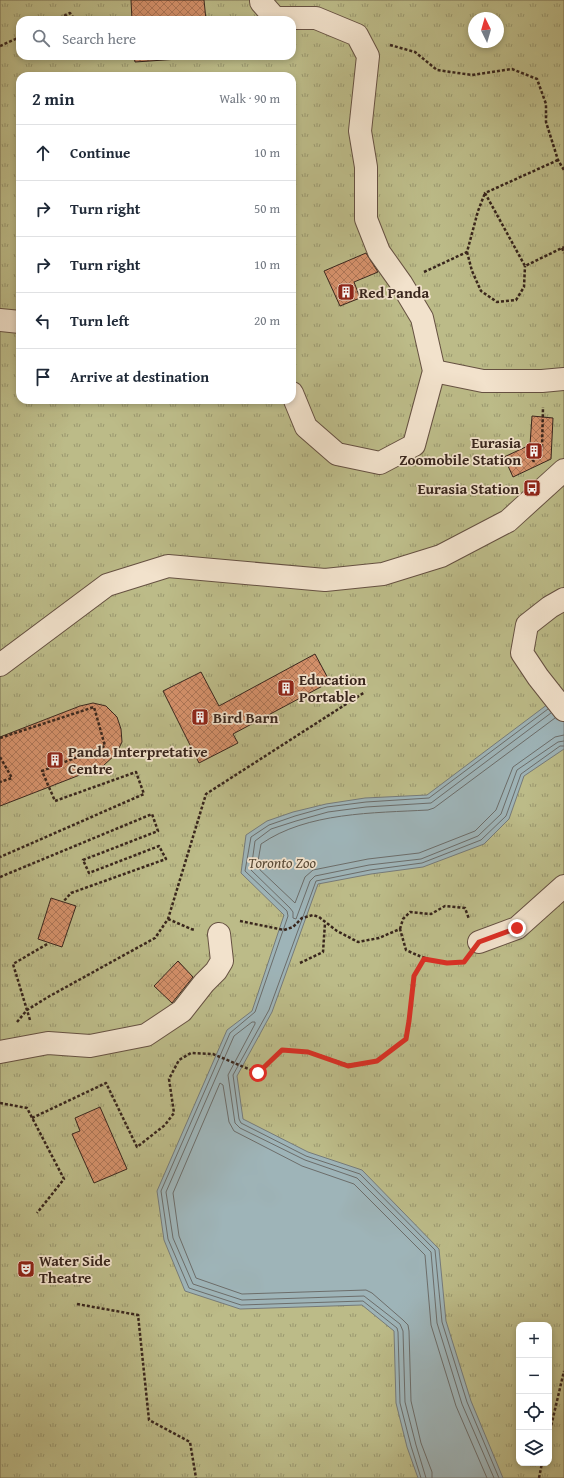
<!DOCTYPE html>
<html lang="en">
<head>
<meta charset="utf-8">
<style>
  body { margin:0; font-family:"Gentium Book Plus",serif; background:#f6f6f7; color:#1f2937 }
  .controls { position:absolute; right:12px; bottom:12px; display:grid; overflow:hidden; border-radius:8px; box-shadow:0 2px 6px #0003 }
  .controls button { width:36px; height:36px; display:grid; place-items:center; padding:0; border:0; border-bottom:1px solid #e0e1e3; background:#fff; color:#1f2937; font:20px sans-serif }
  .compass { position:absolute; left:468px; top:12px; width:36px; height:36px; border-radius:50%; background:#fff; box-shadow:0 2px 6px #0003; rotate:355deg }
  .stop { position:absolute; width:12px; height:12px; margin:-9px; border:3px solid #d93025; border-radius:50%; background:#fff }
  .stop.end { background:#d93025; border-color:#fff; box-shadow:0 1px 4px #0008 }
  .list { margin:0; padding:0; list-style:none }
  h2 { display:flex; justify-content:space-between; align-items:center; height:52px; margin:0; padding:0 16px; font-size:17px }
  h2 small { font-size:13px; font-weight:400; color:#747a83 }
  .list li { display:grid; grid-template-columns:26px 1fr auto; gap:12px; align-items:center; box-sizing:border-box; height:56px; padding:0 16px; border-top:1px solid #e0e1e3 }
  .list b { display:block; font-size:15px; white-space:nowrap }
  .list em { font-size:13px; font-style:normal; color:#747a83 }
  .icon { flex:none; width:22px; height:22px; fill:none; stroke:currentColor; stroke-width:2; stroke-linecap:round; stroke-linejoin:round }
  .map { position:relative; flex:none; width:564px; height:1478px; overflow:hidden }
  .search { position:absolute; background:#fff; box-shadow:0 2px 6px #0003; left:16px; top:16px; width:280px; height:44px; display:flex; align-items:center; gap:10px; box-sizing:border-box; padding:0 14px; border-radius:12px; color:#747a83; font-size:15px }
  .panel { position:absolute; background:#fff; box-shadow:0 2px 6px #0003; left:16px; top:72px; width:280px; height:332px; border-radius:12px }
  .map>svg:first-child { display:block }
  .park { fill:url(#park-tufts); stroke:#7a7052; fill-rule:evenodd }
  .water { fill:#9eb4b8; stroke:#767b7a }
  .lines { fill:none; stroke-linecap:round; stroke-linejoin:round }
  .shore { stroke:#6c6d6a; stroke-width:1 }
  .building { fill:url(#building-cross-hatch); stroke:#39261d }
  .minor-casing { stroke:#665142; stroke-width:24 }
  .path { stroke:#39261d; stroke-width:2.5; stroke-dasharray:3 2; stroke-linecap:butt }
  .minor { stroke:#f2e2cc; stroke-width:22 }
  .route { stroke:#d93025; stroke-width:5 }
  .labels { text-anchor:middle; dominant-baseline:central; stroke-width:3.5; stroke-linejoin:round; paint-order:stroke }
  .poi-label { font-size:15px; font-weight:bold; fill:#39261d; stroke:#f2e2cc; text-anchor:start }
  .park-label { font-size:15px; font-style:italic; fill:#5a4b38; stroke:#f2e2cc }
</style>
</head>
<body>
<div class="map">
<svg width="564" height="1478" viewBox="0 0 564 1478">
  <defs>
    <pattern id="park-tufts" width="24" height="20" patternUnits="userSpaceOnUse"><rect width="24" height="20" fill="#bcbb88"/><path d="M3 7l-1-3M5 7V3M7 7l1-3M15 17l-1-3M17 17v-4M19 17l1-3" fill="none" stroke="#9a986f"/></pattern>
    <pattern id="building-cross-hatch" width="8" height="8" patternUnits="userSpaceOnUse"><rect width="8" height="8" fill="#d5916b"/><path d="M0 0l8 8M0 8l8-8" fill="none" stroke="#ae7657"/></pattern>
  </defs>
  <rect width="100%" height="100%" fill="#ebd3b0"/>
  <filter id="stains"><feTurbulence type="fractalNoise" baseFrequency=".005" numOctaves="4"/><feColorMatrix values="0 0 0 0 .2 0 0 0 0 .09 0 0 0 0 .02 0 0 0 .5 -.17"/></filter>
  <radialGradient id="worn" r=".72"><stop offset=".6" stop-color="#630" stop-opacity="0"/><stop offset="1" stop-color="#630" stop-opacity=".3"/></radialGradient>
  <!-- park -->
  <path class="park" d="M 0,0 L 564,0 L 564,1478 L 0,1478 ZM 474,18 L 498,18 L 498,42 L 474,42 ZM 20,20 L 292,20 L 292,56 L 20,56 ZM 20,76 L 292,76 L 292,400 L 20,400 ZM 519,1325 L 549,1325 L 549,1463 L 519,1463 Z"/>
  <!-- water -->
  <path class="water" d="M 564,692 L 564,749 L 524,776 L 509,819 L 484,844 L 423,867 L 371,874 L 318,884 L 272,1012 L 237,1076 L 243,1119 L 308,1152 L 362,1170 L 439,1249 L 446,1321 L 471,1401 L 503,1478 L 418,1478 L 407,1447 L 396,1403 L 394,1331 L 362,1305 L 240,1309 L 185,1291 L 164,1240 L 157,1191 L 227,1030 L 252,1011 L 284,915 L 241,873 L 246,835 L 267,821 L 293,812 L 326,804 L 365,798 L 427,795 Z"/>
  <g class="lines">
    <!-- shore -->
    <g class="shore">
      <path d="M 551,713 L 431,803 L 366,807 L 328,812 L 296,821 L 271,829 L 255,841 L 251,870 L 290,908 L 293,912 L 293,918 L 296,919 L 310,881 L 315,876 L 369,865 L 421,859 L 478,836 L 501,814 L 517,770 L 558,742 L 564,741"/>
      <path d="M 555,718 L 434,808 L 428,810 C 374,813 307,812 261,844 L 257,867 L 295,903 L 305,877 L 313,870 L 368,859 L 419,853 L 475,831 L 496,810 L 513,767 L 555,737 L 564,735"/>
      <path d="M 421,1478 L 411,1446 L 400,1403 L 398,1332 L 397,1328 L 363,1301 L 241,1305 L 189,1288 L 168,1239 L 161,1191 L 230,1033 L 255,1012 L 288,916 L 287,911 L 245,871 L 251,837 L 269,825 L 295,816 L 327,807 L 366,802 L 429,798 L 548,709"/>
      <path d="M 426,1478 L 416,1445 L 405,1402 L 403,1331 L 400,1324 L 364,1296 L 242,1300 L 193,1284 L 173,1238 L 166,1192 L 234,1036 L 252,1022 L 255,1022 L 255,1024 L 228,1075 L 235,1123 L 240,1128 L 305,1160 L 357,1178 L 431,1252 L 437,1323 L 462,1404 L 494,1478"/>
      <path d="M 432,1478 L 432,1472 L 421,1443 L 411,1401 L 409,1331 L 408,1325 L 403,1320 L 372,1293 L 366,1290 L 242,1294 L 196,1278 L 179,1236 L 173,1193 L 220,1083 L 223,1085 L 229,1122 L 234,1131 L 302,1166 L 354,1184 L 425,1255 L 431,1325 L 456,1406 L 487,1478"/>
      <path d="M 499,1478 L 467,1402 L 442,1322 L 435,1250 L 360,1174 L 306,1156 L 241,1123 L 239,1119 L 233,1075 L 269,1010 L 316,881 L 370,870 L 422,863 L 481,840 L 506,816 L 521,774 L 560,746 L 564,746"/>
    </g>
  </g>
  <!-- building -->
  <g class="building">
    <path d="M 131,0 L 204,0 L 206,20 L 132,20 Z"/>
    <path d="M 134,56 L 208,56 L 208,57 L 135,62 Z"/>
    <path d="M 366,253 L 378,272 L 354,282 L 360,298 L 340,306 L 324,271 Z"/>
    <path d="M 532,416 L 553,418 L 551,459 L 513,477 L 504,457 L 530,445 Z"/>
    <path d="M 315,654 L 330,682 L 233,734 L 238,743 L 199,763 L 163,691 L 201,672 L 219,706 Z"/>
    <path d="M 93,703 L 106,706 L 117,717 L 121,729 L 122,742 L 116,754 L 103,766 L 0,806 L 0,737 L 80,706 Z"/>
    <path d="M 51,898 L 76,906 L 62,947 L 38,939 Z"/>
    <path d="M 178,961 L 193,977 L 172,1003 L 154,986 Z"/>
    <path d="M 100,1107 L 127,1169 L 94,1183 L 72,1134 L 80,1131 L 75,1118 Z"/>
  </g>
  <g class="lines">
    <defs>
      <g id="minor">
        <path d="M 261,0 L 261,2 L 275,18 L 316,18 L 357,35 L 368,56 L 360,131 L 366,167 L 366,219 L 379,252 L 401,283 L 422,318 L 434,371 L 414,445 L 380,463 L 337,454 L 306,427 L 292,393"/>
        <path d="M 0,320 L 20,322"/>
        <path d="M 434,371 L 483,381 L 542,381 L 564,379"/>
        <path d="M 564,599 L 550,607 L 527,625 L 522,653 L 538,677 L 564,710"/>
        <path d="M 0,665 L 107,585 L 168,566 L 325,580 L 383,574 L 441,556 L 508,521 L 564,470"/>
        <path d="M 479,942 L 517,928 L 564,886"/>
        <path d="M 0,1052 L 48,1043 L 90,1046 L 146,1035 L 182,1011 L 204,983 L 216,971 L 222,961 L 219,934"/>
      </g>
    </defs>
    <!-- minor casing -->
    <use href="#minor" class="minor-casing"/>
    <!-- path -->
    <g class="path">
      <path d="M 55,20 L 70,13 L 75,20"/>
      <path d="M 390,45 L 415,52 L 437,70 L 472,75 L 512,69 L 537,79 L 546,104 L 546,122 L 558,160 L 564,170"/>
      <path d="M 0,46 L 20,37"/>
      <path d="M 558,160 L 485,193 L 525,266 L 564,247"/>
      <path d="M 562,248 L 564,253"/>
      <path d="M 467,252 L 472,271 L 481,291 L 497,302 L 516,300 L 524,287 L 525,266"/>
      <path d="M 424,272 L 467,252 L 478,211 L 485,193"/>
      <path d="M 534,462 L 532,458 L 542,450 L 543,407"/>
      <path d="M 0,738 L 94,707 L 105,746 L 42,771 L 55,801 L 136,772 L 144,794 L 0,857"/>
      <path d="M 0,757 L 12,778 L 0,782"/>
      <path d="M 0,877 L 152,814 L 158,831 L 83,860 L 89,873 L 159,846 L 166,859 L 71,893 L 63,902"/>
      <path d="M 168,919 L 191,929 L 195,930"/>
      <path d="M 240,921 L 284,930 L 293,927 L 302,918 L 313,915 L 319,917 L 337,931 L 358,942 L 379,938 L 400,929 L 406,950 C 427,960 440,964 463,962"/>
      <path d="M 400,929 L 403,919 L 410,912 L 431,914 L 445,906 L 465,908 L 469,919"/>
      <path d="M 300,963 L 323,952 L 325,923"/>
      <path d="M 30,1020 L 13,964 L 49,943"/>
      <path d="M 17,1022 L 27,1010 L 48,997 L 155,938 L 168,919 L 206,794 L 365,692"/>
      <path d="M 0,1103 L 27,1108 L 64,1179 L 37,1213"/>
      <path d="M 32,1118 L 106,1083 L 137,1147 L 165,1125 L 174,1113 L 169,1079 L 179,1060 L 191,1053 L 213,1054 L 258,1073 L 282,1050 L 309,1052 L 348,1065 L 377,1061 L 406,1039 L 409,1021 L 414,976 L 424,959"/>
      <path d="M 77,1304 L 138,1315 L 149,1420 L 190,1442 L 196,1478"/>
      <path d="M 549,1435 L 564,1371"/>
      <path d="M 539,1478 L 542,1463"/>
    </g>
    <!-- minor -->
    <use href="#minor" class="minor"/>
  </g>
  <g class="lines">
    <!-- route -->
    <path class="route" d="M 258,1073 L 282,1050 L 308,1052 L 348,1066 L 377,1061 L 406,1039 L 409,1021 L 414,976 L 424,959 L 447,963 L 464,962 L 479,942 L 517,928"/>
  </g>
  <!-- icons -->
  <defs>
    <symbol id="building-square" viewBox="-11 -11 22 22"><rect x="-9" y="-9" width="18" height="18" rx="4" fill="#8f2418" stroke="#f2e2cc"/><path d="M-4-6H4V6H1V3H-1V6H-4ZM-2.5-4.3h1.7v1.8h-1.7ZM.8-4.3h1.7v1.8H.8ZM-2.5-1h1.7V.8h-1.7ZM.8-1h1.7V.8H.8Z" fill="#fff"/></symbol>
    <symbol id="bus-square" viewBox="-11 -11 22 22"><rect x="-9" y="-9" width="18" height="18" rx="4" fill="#8f2418" stroke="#f2e2cc"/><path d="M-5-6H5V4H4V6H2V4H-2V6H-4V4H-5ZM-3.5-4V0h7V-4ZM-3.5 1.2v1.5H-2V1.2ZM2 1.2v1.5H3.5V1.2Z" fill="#fff"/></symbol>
    <symbol id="theatre-square" viewBox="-11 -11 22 22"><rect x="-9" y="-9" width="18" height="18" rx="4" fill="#8f2418" stroke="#f2e2cc"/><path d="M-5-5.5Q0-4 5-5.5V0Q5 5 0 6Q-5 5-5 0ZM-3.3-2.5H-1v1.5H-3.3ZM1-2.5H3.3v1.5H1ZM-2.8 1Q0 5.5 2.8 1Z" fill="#fff"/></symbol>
  </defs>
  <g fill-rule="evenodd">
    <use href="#building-square" x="336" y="282" width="20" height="20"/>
    <use href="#building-square" x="524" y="441" width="20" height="20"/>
    <use href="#bus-square" x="522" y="478" width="20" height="20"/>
    <use href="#building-square" x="276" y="678" width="20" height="20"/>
    <use href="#building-square" x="190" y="707" width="20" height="20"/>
    <use href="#building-square" x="45" y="750" width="20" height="20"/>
    <use href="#theatre-square" x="16" y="1259" width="20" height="20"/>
  </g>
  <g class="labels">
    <!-- poi labels -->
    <g class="poi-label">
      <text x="359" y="292">Red Panda</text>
      <text x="521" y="442" text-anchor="end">Eurasia<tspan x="521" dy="17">Zoomobile Station</tspan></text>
      <text x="519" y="488" text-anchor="end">Eurasia Station</text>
      <text x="299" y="679">Education<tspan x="299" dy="17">Portable</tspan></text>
      <text x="213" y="717">Bird Barn</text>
      <text x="68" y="751">Panda Interpretative<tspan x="68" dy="17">Centre</tspan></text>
      <text x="39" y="1260">Water Side<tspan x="39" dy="17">Theatre</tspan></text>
    </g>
    <!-- park labels -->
    <g class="park-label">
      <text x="282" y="862">Toronto Zoo</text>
    </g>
  </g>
  <rect width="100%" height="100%" filter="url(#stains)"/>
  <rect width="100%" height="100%" fill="url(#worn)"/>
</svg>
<div class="controls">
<button>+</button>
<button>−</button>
<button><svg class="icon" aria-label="locate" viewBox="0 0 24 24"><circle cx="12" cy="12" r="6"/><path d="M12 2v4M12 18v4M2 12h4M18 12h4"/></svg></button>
<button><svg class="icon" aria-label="layers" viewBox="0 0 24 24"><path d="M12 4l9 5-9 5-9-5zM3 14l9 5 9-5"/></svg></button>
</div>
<svg class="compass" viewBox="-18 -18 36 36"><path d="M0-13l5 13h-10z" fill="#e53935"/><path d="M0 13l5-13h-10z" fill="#747a83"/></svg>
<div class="stop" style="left:258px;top:1073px"></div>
<div class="stop end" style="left:517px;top:928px"></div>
<div class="search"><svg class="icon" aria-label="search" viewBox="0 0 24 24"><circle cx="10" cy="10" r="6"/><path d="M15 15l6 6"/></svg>Search here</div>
<section class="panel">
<h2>2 min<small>Walk · 90 m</small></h2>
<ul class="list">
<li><svg class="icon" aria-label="ahead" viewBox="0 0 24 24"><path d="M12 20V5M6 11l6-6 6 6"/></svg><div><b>Continue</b></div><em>10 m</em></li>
<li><svg class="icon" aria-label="right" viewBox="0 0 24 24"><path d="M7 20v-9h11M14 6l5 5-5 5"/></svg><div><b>Turn right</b></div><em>50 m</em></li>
<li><svg class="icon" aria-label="right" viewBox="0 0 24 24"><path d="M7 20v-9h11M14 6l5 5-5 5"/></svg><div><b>Turn right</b></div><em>10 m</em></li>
<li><svg class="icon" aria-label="left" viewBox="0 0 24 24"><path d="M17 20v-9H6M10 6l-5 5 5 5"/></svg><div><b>Turn left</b></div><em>20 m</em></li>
<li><svg class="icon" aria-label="arrive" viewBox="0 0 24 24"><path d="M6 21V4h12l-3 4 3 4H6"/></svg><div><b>Arrive at destination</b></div></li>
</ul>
</section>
</div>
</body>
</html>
